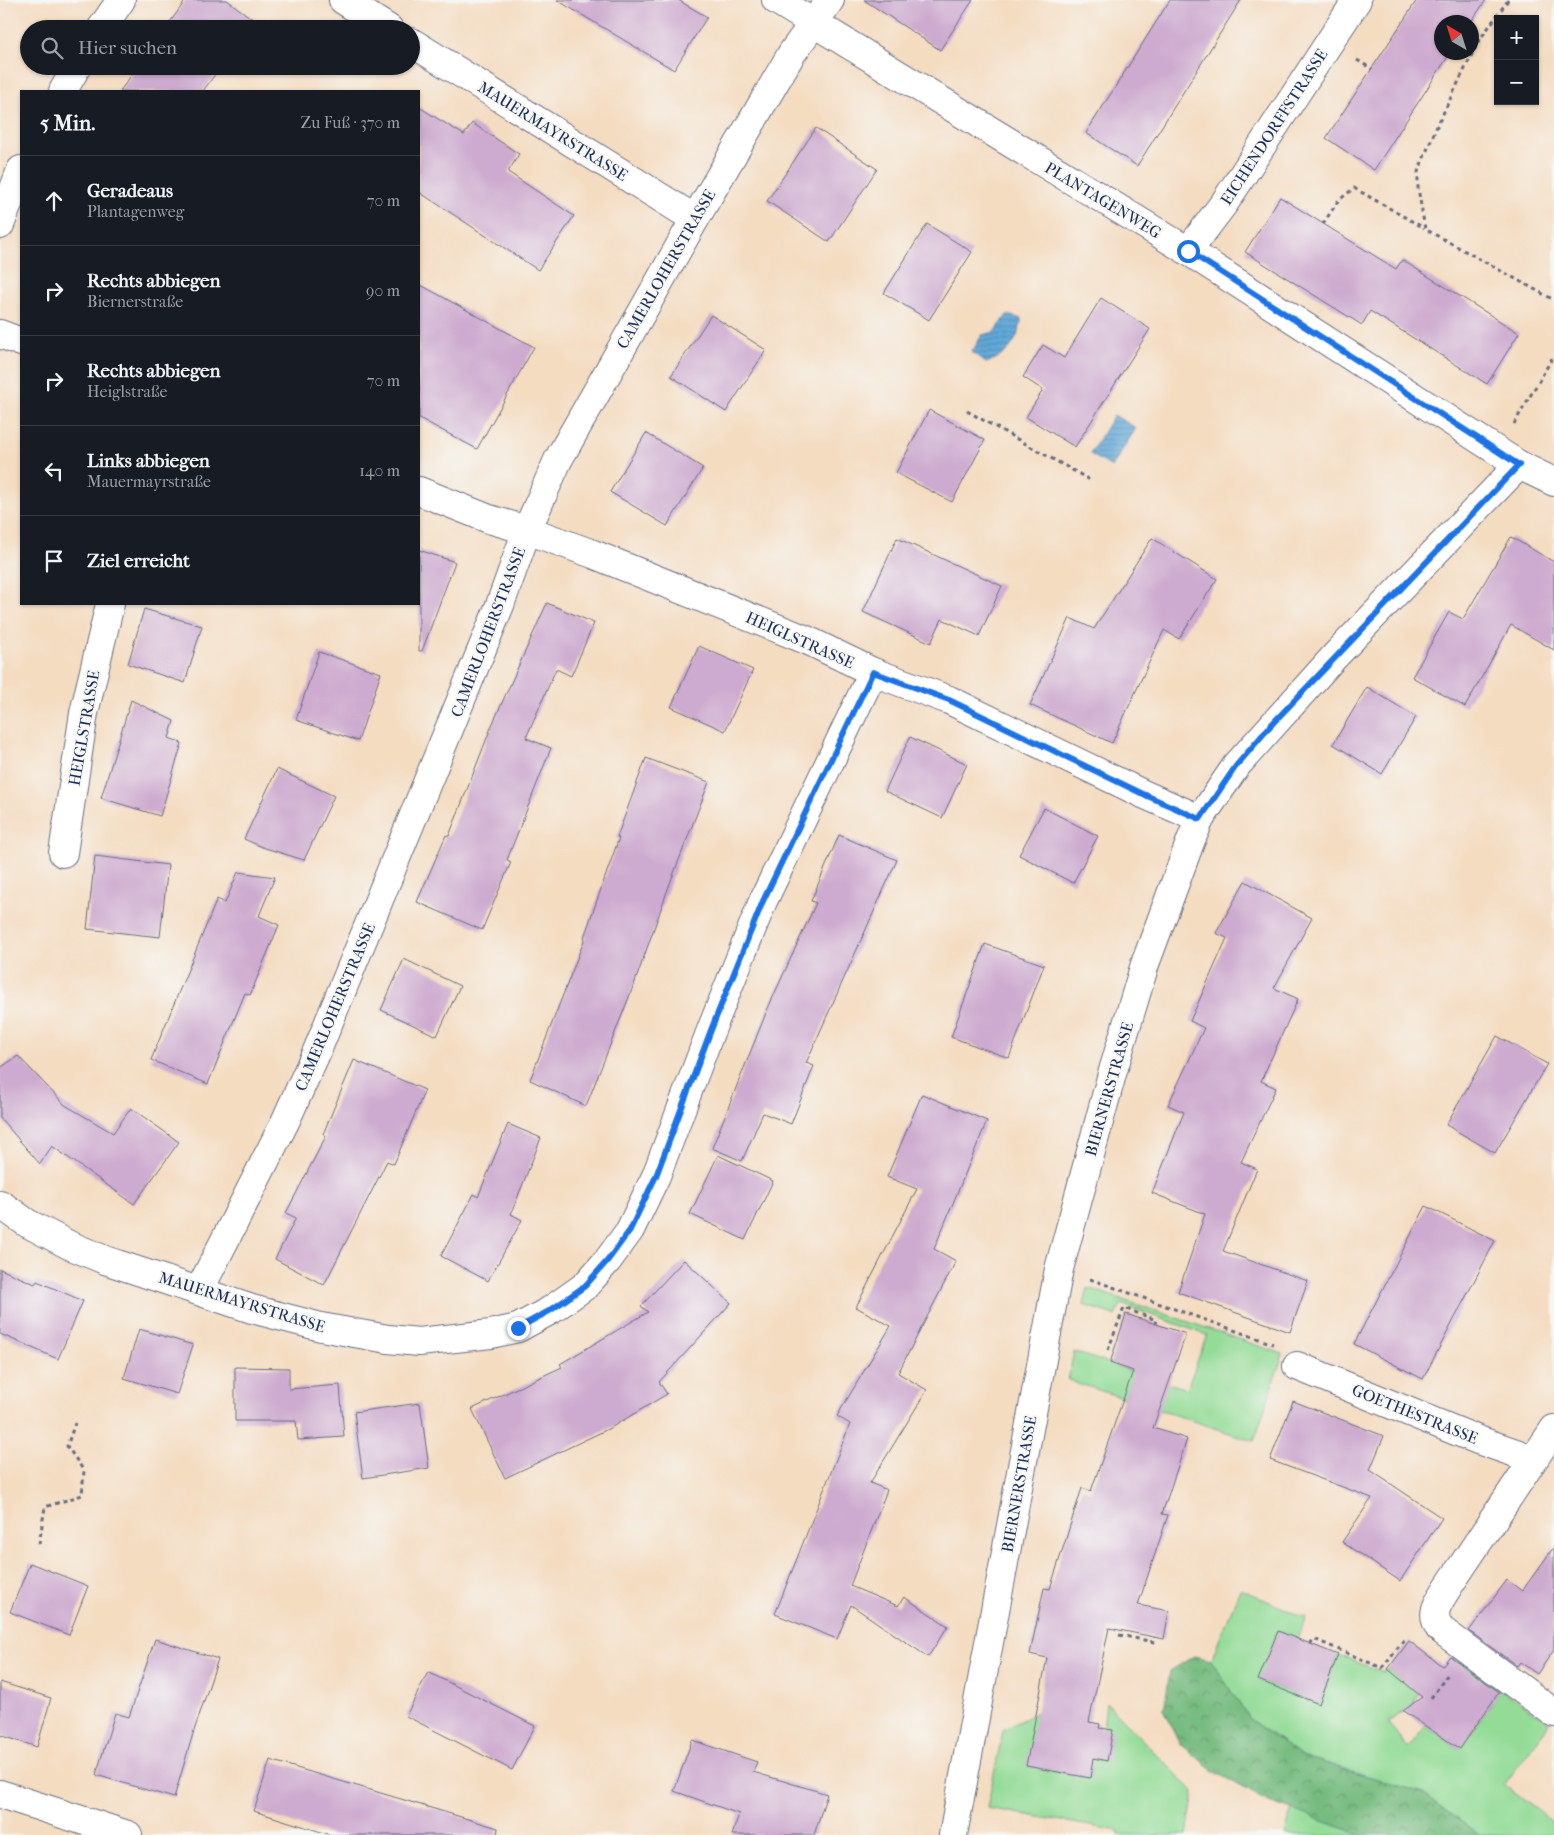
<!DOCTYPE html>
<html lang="de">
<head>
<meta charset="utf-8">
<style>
  body { margin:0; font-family:"IM FELL French Canon",serif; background:#242831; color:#f1f3f6 }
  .controls { position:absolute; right:15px; top:15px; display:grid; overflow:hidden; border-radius:0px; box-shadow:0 1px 4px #0004 }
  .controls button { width:45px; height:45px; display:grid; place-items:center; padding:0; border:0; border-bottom:1px solid #363941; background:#171b24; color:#f1f3f6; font:25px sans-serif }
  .compass { position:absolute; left:1434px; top:15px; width:45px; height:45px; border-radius:50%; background:#171b24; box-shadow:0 1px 4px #0004; rotate:321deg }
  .stop { position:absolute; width:15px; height:15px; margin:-11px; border:4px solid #1a73e8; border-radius:50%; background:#fff }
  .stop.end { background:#1a73e8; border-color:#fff; box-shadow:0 1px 5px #0008 }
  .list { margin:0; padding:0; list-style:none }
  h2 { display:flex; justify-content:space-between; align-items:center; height:65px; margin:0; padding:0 20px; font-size:21px }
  h2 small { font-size:16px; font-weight:400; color:#9ea1a6 }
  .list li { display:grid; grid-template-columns:32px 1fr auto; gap:15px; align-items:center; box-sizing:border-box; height:90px; padding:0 20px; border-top:1px solid #363941 }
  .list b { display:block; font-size:19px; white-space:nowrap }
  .list p { margin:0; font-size:16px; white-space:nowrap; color:#9ea1a6 }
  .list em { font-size:16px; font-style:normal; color:#9ea1a6 }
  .icon { flex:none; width:28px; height:28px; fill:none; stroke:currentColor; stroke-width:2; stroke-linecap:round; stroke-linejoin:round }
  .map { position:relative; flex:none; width:1554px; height:1835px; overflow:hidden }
  .search { position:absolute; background:#171b24; box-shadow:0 1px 4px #0004; left:20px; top:20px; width:400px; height:55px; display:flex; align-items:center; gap:12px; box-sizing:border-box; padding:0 18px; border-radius:28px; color:#9ea1a6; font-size:19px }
  .panel { position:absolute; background:#171b24; box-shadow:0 1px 4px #0004; left:20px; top:90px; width:400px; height:515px; border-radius:0px }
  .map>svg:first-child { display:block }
  .green { fill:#93db96; stroke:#57857a }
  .forest { fill:url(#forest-crowns); stroke:#48756e }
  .water { fill:url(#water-rules); stroke:#3e6c9a }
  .building { fill:#cdaacf }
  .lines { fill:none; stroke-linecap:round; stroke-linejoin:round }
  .minor-casing { stroke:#676c81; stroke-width:30 }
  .path { stroke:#676c81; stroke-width:3; stroke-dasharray:4 4; stroke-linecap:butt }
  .minor { stroke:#fff; stroke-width:28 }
  .route { stroke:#1a73e8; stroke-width:6 }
  .labels { text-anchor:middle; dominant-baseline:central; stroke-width:4; stroke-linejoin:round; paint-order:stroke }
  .street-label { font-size:16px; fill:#1b2f5e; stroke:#f6f6f2 }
</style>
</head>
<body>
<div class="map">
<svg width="1554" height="1835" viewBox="0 0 1554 1835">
  <defs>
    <pattern id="forest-crowns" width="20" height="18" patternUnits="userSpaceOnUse" patternTransform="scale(1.25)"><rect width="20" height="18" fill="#76bb7f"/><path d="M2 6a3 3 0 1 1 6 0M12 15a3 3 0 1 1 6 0" fill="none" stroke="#60986b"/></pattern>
    <pattern id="water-rules" width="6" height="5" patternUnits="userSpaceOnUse" patternTransform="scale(1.25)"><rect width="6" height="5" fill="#60a8d7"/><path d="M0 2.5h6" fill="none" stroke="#4e89b2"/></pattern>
  </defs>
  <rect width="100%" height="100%" fill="#f6f6f2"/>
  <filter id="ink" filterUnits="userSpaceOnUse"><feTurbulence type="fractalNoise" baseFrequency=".02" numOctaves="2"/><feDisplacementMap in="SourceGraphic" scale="10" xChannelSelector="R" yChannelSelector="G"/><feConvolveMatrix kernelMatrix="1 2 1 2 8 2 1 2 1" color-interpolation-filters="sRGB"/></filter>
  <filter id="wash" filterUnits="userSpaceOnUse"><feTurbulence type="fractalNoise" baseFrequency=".0096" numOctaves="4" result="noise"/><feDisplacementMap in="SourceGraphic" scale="20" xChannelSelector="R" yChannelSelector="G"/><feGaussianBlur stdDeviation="1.12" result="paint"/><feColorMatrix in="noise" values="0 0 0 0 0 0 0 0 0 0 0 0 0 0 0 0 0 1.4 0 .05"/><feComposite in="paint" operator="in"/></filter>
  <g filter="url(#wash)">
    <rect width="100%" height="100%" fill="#f4dcc1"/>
    <!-- green -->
    <g class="green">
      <path d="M 1088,1288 L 1283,1354 L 1254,1441 L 1068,1380 L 1074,1352 L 1187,1389 L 1207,1335 L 1121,1304 L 1116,1316 L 1084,1305 Z"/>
      <path d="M 1240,1589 L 1306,1618 L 1297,1639 L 1278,1631 L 1259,1680 L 1319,1704 L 1338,1655 L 1383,1672 L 1388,1669 L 1407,1684 L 1429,1656 L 1435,1661 L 1413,1704 L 1388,1723 L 1408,1748 L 1426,1726 L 1460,1749 L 1492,1702 L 1452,1674 L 1461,1662 L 1549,1722 L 1545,1730 L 1504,1785 L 1554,1823 L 1554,1835 L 1479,1835 L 1423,1793 L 1302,1756 L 1249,1719 L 1211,1660 Z"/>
      <path d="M 1106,1703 L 1194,1792 L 1187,1835 L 1119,1835 L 1119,1831 L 987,1808 L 1003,1730 L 1037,1712 L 1027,1766 L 1090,1778 L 1093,1758 L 1106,1761 L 1103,1729 Z"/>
      <path d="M 1292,1809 L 1351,1831 L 1358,1835 L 1285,1835 Z"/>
    </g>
    <!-- forest -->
    <path class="forest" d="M 1194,1656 L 1211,1660 L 1249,1719 L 1302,1756 L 1423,1793 L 1479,1835 L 1358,1835 L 1351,1831 L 1269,1802 L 1217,1773 L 1181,1745 L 1164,1710 L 1170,1671 Z"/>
    <!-- water -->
    <g class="water">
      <path d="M 1007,315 L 1022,319 C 1017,342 1009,355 986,363 L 972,352 L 982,335 L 995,332 Z"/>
      <path d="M 1114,415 L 1136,428 L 1112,467 L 1090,454 Z"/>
    </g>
    <g id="blocks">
      <!-- building -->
      <g class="building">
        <path d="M 186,0 L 227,0 L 254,20 L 248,29 L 165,29 Z"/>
        <path d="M 557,0 L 678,0 L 707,17 L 674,70 Z"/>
        <path d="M 864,0 L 973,0 L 940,50 Z"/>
        <path d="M 1170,0 L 1241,0 L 1137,166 L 1086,133 Z"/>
        <path d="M 1417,0 L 1486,0 L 1471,22 L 1442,22 L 1442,52 L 1451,52 L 1374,170 L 1326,138 Z"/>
        <path d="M 138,66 L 221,66 L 203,91 L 120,91 Z"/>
        <path d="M 419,107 L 464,135 L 472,123 L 519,154 L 508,172 L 574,216 L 538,270 L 419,192 Z"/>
        <path d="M 816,128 L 877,169 L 829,242 L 767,201 Z"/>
        <path d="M 1280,197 L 1396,269 L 1402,260 L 1519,333 L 1487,384 L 1370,311 L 1362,325 L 1245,252 Z"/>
        <path d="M 927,224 L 972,252 L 929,320 L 884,293 Z"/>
        <path d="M 419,284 L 534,347 L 477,449 L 419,418 Z"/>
        <path d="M 1101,298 L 1150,329 L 1075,447 L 1026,417 L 1043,390 L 1023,377 L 1043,345 L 1064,358 Z"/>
        <path d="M 711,315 L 766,350 L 726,412 L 671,376 Z"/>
        <path d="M 929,410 L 985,440 L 952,502 L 896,473 Z"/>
        <path d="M 646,433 L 703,468 L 667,526 L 610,492 Z"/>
        <path d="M 1511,537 L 1554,562 L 1554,650 L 1511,625 L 1465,707 L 1412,677 L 1449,612 L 1463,619 Z"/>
        <path d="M 897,538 L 1002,586 L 979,636 L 942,619 L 931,643 L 863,612 Z"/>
        <path d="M 1152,538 L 1217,579 L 1179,639 L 1164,630 L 1112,743 L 1030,705 L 1070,618 L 1094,629 Z"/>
        <path d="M 419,550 L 455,562 L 422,651 L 419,651 Z"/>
        <path d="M 547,603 L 594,623 L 571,676 L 556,669 L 526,738 L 551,748 L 507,860 L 511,862 L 482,930 L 417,902 L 446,835 L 449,836 L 492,725 Z"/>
        <path d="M 144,609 L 202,626 L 185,683 L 128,664 Z"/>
        <path d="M 699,646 L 753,670 L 725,731 L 671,707 Z"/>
        <path d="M 319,652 L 381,673 L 358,741 L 296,720 Z"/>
        <path d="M 1367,687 L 1416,717 L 1382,774 L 1333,744 Z"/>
        <path d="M 131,700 L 174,721 L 169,738 L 182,743 L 160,816 L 101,798 Z"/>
        <path d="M 910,737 L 967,764 L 942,818 L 885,791 Z"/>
        <path d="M 646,758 L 709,782 L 669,886 L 635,982 L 586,1106 L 530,1080 L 585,938 L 584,937 L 619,838 L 617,837 Z"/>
        <path d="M 277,769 L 334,796 L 304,860 L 262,847 L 244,839 Z"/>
        <path d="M 1044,808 L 1098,836 L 1073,883 L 1019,855 Z"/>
        <path d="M 839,835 L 897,860 L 806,1063 L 814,1066 L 791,1124 L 763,1113 L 742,1161 L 712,1148 L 768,1008 L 816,903 L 811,901 Z"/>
        <path d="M 95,856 L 168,865 L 160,937 L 87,929 Z"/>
        <path d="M 238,872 L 275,877 L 259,916 L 279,925 L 250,995 L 245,993 L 208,1084 L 151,1060 L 217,899 L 225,903 Z"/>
        <path d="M 1245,881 L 1312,918 L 1274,988 L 1298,999 L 1261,1081 L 1276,1088 L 1241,1162 L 1257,1169 L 1223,1251 L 1308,1281 L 1290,1332 L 1178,1292 L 1205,1214 L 1152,1193 L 1184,1112 L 1168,1105 L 1204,1028 L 1190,1021 L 1227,938 L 1216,933 Z"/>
        <path d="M 985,944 L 1044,965 L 1009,1058 L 951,1037 Z"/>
        <path d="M 404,959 L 460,986 L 437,1036 L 381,1010 Z"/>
        <path d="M 1497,1036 L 1547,1064 L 1495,1153 L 1446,1125 Z"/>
        <path d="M 18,1056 L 65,1105 L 113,1133 L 131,1108 L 179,1142 L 134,1204 L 52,1146 L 40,1164 L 0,1118 L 0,1068 Z"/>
        <path d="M 354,1060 L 425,1090 L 394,1164 L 387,1161 L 324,1285 L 275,1259 L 296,1218 L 286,1213 L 326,1136 L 323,1134 Z"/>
        <path d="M 922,1094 L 987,1121 L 934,1249 L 956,1261 L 898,1373 L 927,1390 L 870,1483 L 887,1490 L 850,1586 L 898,1606 L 904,1597 L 948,1626 L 928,1657 L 851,1605 L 837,1639 L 775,1614 L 850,1424 L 837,1416 L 891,1326 L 856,1307 L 917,1189 L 887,1177 Z"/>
        <path d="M 508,1124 L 541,1138 L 511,1214 L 522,1220 L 488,1281 L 441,1256 L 474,1194 L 478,1197 Z"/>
        <path d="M 718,1155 L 773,1181 L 745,1240 L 690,1214 Z"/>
        <path d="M 1426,1206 L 1495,1241 L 1423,1379 L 1354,1344 Z"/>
        <path d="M 684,1260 L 731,1303 L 659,1382 L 667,1394 L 612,1427 L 505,1478 L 472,1409 L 562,1367 L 560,1364 L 648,1312 L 641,1306 Z"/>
        <path d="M 0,1269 L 35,1284 L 37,1281 L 83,1301 L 58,1359 L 0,1334 Z"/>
        <path d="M 1126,1314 L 1186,1334 L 1153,1428 L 1187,1439 L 1162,1514 L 1168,1515 L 1138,1605 L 1169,1611 L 1164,1639 L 1109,1628 L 1089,1722 L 1100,1724 L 1099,1728 L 1113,1730 L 1107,1761 L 1093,1758 L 1090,1778 L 1026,1766 L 1047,1658 L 1030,1654 L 1044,1588 L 1050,1589 L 1082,1488 L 1091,1491 L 1133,1371 L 1110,1363 Z"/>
        <path d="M 139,1329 L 193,1345 L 177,1394 L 124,1378 Z"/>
        <path d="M 235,1367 L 289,1368 L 289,1389 L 340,1385 L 344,1437 L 298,1440 L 296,1421 L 235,1421 Z"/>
        <path d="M 1293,1401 L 1384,1436 L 1370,1470 L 1442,1518 L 1400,1581 L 1342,1542 L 1372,1498 L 1270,1460 Z"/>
        <path d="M 420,1403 L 429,1468 L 363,1478 L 354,1412 Z"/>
        <path d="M 1554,1547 L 1554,1650 L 1537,1674 L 1520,1662 L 1517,1666 L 1469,1631 L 1507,1580 L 1522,1591 Z"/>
        <path d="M 30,1563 L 88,1586 L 69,1635 L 10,1612 Z"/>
        <path d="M 1278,1631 L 1338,1655 L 1319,1704 L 1258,1680 Z"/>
        <path d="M 155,1639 L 218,1659 L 192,1737 L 174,1798 L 96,1775 L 115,1713 L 129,1717 Z"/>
        <path d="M 1409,1641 L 1442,1666 L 1450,1656 L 1499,1692 L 1460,1749 L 1403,1711 L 1422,1697 L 1388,1669 Z"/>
        <path d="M 428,1672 L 535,1726 L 512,1770 L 406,1716 Z"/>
        <path d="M 0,1682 L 51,1698 L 37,1747 L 0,1735 Z"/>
        <path d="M 692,1740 L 757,1762 L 753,1772 L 827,1794 L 814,1835 L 732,1835 L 739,1814 L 674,1791 Z"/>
        <path d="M 270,1760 L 498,1828 L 497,1835 L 331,1835 L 254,1811 Z"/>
      </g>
    </g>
  </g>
  <g filter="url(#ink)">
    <use href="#blocks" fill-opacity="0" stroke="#676c81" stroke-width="1"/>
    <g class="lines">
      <defs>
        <g id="minor">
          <path d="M 343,0 L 389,29"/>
          <path d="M 776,0 L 1188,251 L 1519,465 L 1554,482"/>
          <path d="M 101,29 L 121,0"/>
          <path d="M 411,42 L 695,219"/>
          <path d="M 63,91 L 77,66"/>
          <path d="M 0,225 L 21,170"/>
          <path d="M 1188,251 L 1225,202 L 1357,0"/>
          <path d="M 0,334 L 21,342"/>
          <path d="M 419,491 L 489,519 L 527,530 L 593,554 L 809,641 L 873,672 L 949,700 L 1143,794 L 1200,819"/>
          <path d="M 63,853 L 84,713 L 110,604"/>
          <path d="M 0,1204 L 27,1223 L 69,1245 L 105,1260 L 252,1309 L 321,1327 L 388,1339 L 419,1342 L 491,1334 L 518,1328 L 551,1310 L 585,1286 L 608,1260 L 630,1230 L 656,1176 L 711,1030 L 763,901 L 873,672"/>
          <path d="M 199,1291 L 285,1122 L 317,1051 L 500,605 L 527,530 L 558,460 L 695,219 L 792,53 L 830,0"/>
          <path d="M 1297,1366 L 1478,1440 L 1533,1459"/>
          <path d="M 1554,1429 L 1448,1587 C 1439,1602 1429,1612 1440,1629 L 1554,1713"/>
          <path d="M 0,1794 L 128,1835"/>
          <path d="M 953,1835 L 1059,1269 L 1112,1074 L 1145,964 L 1191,840 L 1200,819 L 1236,766 L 1334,657 L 1519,465"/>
        </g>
      </defs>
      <!-- minor casing -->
      <use href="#minor" class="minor-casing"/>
      <!-- path -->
      <g class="path">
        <path d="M 1508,0 L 1478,42 L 1437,126 L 1418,172 L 1418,188 L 1425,229 L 1554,300"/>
        <path d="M 1357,60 L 1372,69"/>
        <path d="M 1323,224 L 1338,201 L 1354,188 L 1424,228"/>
        <path d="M 967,411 L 1090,480"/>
        <path d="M 1514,424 L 1554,355"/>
        <path d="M 1090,1279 L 1273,1344"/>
        <path d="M 1108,1350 L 1124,1308 L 1156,1320 L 1155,1323"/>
        <path d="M 39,1544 L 45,1507 L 82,1495 L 84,1471 L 67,1446 L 75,1423"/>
        <path d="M 1119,1635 L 1154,1642 L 1155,1637"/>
        <path d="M 1310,1644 L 1314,1639 L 1382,1668 L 1406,1637"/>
        <path d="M 1431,1698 L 1448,1674"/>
      </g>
      <!-- minor -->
      <use href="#minor" class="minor"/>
    </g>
  </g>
  <g class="lines" filter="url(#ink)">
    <!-- route -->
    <path class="route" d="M 518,1328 L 551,1310 L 585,1286 L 608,1260 L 630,1230 L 656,1176 L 711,1030 L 763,901 L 873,672 L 949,700 L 1143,794 L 1200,819 L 1236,766 L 1272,724 L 1519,465 L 1188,251"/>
  </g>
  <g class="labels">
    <!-- street labels -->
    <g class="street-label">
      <text transform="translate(1274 127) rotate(-57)">EICHENDORFFSTRASSE</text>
      <text transform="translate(553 131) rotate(32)">MAUERMAYRSTRASSE</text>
      <text transform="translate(1103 200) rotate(31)">PLANTAGENWEG</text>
      <text transform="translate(666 269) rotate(-60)">CAMERLOHERSTRASSE</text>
      <text transform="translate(488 632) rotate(-69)">CAMERLOHERSTRASSE</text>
      <text transform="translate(800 640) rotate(24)">HEIGLSTRASSE</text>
      <text transform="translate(84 728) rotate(-80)">HEIGLSTRASSE</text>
      <text transform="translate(335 1007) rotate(-67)">CAMERLOHERSTRASSE</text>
      <text transform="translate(1109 1089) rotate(-74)">BIERNERSTRASSE</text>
      <text transform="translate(242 1302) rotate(17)">MAUERMAYRSTRASSE</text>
      <text transform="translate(1415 1414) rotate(22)">GOETHESTRASSE</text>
      <text transform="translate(1019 1484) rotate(-80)">BIERNERSTRASSE</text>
    </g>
  </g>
</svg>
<div class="controls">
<button>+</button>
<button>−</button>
</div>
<svg class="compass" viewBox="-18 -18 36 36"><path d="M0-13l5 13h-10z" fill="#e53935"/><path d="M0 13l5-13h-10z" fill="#9ea1a6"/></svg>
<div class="stop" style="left:1188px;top:251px"></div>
<div class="stop end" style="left:518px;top:1328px"></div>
<div class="search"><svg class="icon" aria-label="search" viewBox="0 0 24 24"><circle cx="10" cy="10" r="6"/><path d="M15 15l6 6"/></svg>Hier suchen</div>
<section class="panel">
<h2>5 Min.<small>Zu Fuß · 370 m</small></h2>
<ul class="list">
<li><svg class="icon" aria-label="ahead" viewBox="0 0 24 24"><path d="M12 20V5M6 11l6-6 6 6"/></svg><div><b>Geradeaus</b><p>Plantagenweg</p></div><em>70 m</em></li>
<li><svg class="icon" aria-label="right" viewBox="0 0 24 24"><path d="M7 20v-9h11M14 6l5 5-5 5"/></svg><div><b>Rechts abbiegen</b><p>Biernerstraße</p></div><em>90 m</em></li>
<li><svg class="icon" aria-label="right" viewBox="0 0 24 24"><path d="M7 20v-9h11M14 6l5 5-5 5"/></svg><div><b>Rechts abbiegen</b><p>Heiglstraße</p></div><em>70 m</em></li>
<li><svg class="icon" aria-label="left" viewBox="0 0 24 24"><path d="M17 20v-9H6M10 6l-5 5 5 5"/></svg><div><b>Links abbiegen</b><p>Mauermayrstraße</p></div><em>140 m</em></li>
<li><svg class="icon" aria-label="arrive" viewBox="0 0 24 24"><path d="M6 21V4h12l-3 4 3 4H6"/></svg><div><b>Ziel erreicht</b></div></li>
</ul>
</section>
</div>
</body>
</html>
